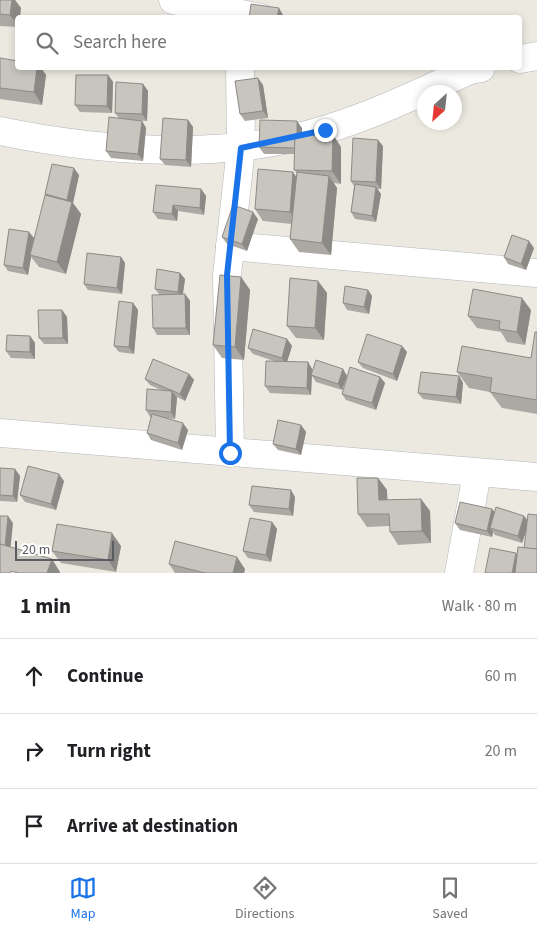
<!DOCTYPE html>
<html lang="en">
<head>
<meta charset="utf-8">
<style>
  body { margin:0; font-family:"Source Sans 3",sans-serif; background:#f2f2f2; color:#202124 }
  .compass { position:absolute; left:417px; top:85px; width:45px; height:45px; border-radius:50%; background:#fff; box-shadow:0 2px 8px #0003; rotate:207deg }
  .scale { position:absolute; left:15px; bottom:12px; width:99px; box-sizing:border-box; padding-left:5px; border:2px solid #595c61; border-top:0; font-size:14px; line-height:18px; white-space:nowrap; color:#595c61; -webkit-text-stroke:4px #fff; paint-order:stroke }
  .stop { position:absolute; width:15px; height:15px; margin:-11px; border:4px solid #1a73e8; border-radius:50%; background:#fff }
  .stop.end { background:#1a73e8; border-color:#fff; box-shadow:0 1px 5px #0008 }
  .list { margin:0; padding:0; list-style:none }
  h2 { display:flex; justify-content:space-between; align-items:center; height:65px; margin:0; padding:0 20px; font-size:21px }
  h2 small { font-size:16px; font-weight:400; color:#757577 }
  .list li { display:grid; grid-template-columns:32px 1fr auto; gap:15px; align-items:center; box-sizing:border-box; height:75px; padding:0 20px; border-top:1px solid #e0e0e0 }
  .list b { display:block; font-size:19px; white-space:nowrap }
  .list em { font-size:16px; font-style:normal; color:#757577 }
  .icon { flex:none; width:28px; height:28px; fill:none; stroke:currentColor; stroke-width:2; stroke-linecap:round; stroke-linejoin:round }
  .map { position:relative; flex:none; width:537px; height:573px; overflow:hidden }
  .search { position:absolute; background:#fff; box-shadow:0 2px 8px #0003; left:15px; right:15px; top:15px; height:55px; display:flex; align-items:center; gap:12px; box-sizing:border-box; padding:0 18px; border-radius:5px; color:#757577; font-size:19px }
  .sheet { height:290px; background:#fff }
  nav { display:flex; justify-content:space-around; align-items:center; box-sizing:border-box; height:70px; border-top:1px solid #e0e0e0; background:#fff; font-size:14px; color:#757577 }
  nav a { display:grid; justify-items:center; gap:2px }
  nav .on { color:#1a73e8 }
  .map>svg:first-child { display:block }
  .lines { fill:none; stroke-linecap:round; stroke-linejoin:round }
  .minor-casing { stroke:#b3b6bb; stroke-width:29 }
  .minor { stroke:#fff; stroke-width:28 }
  .wall { fill:#aca9a4 }
  .shaded-wall { fill:#8c8a86 }
  .building { fill:#c8c5bf; stroke:#8c8a86 }
  .route { stroke:#1a73e8; stroke-width:6 }
</style>
</head>
<body>
<div class="map">
<svg width="537" height="573" viewBox="0 0 537 573">
  <rect width="100%" height="100%" fill="#ece9e0"/>
  <g class="lines">
    <defs>
      <g id="minor">
        <path d="M 173,0 L 261,18"/>
        <path d="M 520,59 L 537,56"/>
        <path d="M 0,131 C 100,152 228,161 327,129 C 376,114 423,91 470,70 L 481,68"/>
        <path d="M 230,246 L 537,273"/>
        <path d="M 0,433 L 537,477"/>
        <path d="M 230,453 L 227,275 L 241,148 L 240,68"/>
        <path d="M 459,573 L 477,473"/>
      </g>
    </defs>
    <!-- minor casing -->
    <use href="#minor" class="minor-casing"/>
    <!-- minor -->
    <use href="#minor" class="minor"/>
  </g>
  <!-- wall -->
  <g class="wall">
    <path d="M 0,0 L 15,0 L 21,8 L 18,18 L 18,27 L 0,26 Z"/>
    <path d="M 0,58 L 37,68 L 41,68 L 46,75 L 42,105 L 0,99 Z"/>
    <path d="M 108,75 L 113,82 L 112,113 L 80,112 L 75,105 Z"/>
    <path d="M 143,84 L 148,91 L 147,121 L 133,120 L 142,121 L 146,128 L 143,161 L 111,158 L 106,151 L 119,118 L 115,113 Z"/>
    <path d="M 263,85 L 268,118 L 245,121 L 240,114 Z"/>
    <path d="M 188,120 L 193,127 L 191,167 L 165,165 L 160,159 Z"/>
    <path d="M 302,128 L 302,134 L 333,135 L 341,147 L 341,184 L 334,183 L 337,188 L 331,255 L 299,252 L 290,239 L 292,224 L 263,221 L 255,209 L 293,172 L 296,177 L 297,173 L 294,170 L 295,154 L 264,154 L 259,147 Z"/>
    <path d="M 383,146 L 381,189 L 377,189 L 381,194 L 376,222 L 355,219 L 351,212 L 354,186 L 351,181 Z"/>
    <path d="M 79,175 L 73,203 L 81,214 L 66,274 L 39,267 L 31,257 L 28,275 L 8,271 L 4,265 L 34,238 L 46,196 L 45,194 Z"/>
    <path d="M 201,189 L 206,196 L 204,215 L 178,211 L 177,221 L 158,219 L 153,212 Z"/>
    <path d="M 258,219 L 247,251 L 227,244 L 222,237 Z"/>
    <path d="M 534,248 L 526,270 L 508,264 L 504,257 Z"/>
    <path d="M 121,257 L 125,263 L 122,294 L 88,290 L 84,284 Z"/>
    <path d="M 180,273 L 185,279 L 183,294 L 185,294 L 190,301 L 190,335 L 157,335 L 153,328 L 159,294 L 155,289 Z"/>
    <path d="M 241,277 L 250,290 L 244,360 L 222,358 L 213,345 Z"/>
    <path d="M 318,281 L 327,293 L 324,340 L 296,338 L 287,326 Z"/>
    <path d="M 368,290 L 372,296 L 369,314 L 347,310 L 343,303 Z"/>
    <path d="M 133,303 L 138,310 L 134,354 L 119,352 L 114,346 Z"/>
    <path d="M 62,310 L 67,317 L 68,344 L 44,344 L 39,338 Z"/>
    <path d="M 531,310 L 525,345 L 507,342 L 501,332 L 477,328 L 468,316 Z"/>
    <path d="M 537,332 L 537,414 L 502,408 L 490,392 L 469,388 L 457,372 L 531,358 Z"/>
    <path d="M 30,336 L 35,343 L 35,359 L 11,358 L 6,351 Z"/>
    <path d="M 287,339 L 292,346 L 287,362 L 308,362 L 312,369 L 312,372 L 343,369 L 347,376 L 342,390 L 316,382 L 312,376 L 311,395 L 270,393 L 265,386 L 274,361 L 253,354 L 248,348 Z"/>
    <path d="M 402,346 L 407,352 L 397,381 L 363,368 L 358,362 Z"/>
    <path d="M 189,374 L 194,380 L 185,401 L 177,397 L 175,419 L 166,418 L 188,430 L 182,450 L 151,440 L 147,433 L 151,417 L 150,417 L 146,410 L 161,390 L 150,385 L 145,379 Z"/>
    <path d="M 459,376 L 463,383 L 461,404 L 423,399 L 418,393 Z"/>
    <path d="M 380,377 L 385,383 L 376,410 L 346,400 L 342,394 Z"/>
    <path d="M 301,425 L 306,432 L 301,455 L 278,450 L 273,444 Z"/>
    <path d="M 0,468 L 15,469 L 20,476 L 17,502 L 0,501 Z"/>
    <path d="M 378,478 L 387,490 L 387,500 L 421,499 L 430,511 L 431,543 L 398,545 L 390,532 L 390,526 L 367,527 L 358,514 Z"/>
    <path d="M 64,481 L 56,510 L 25,502 L 20,495 Z"/>
    <path d="M 295,497 L 293,516 L 254,512 L 249,505 Z"/>
    <path d="M 492,509 L 495,513 L 524,516 L 537,573 L 517,555 L 524,548 L 526,532 L 522,543 L 495,535 L 493,532 L 492,537 L 460,530 L 455,523 Z"/>
    <path d="M 272,522 L 277,529 L 271,562 L 248,558 L 243,551 Z"/>
    <path d="M 121,546 L 116,572 L 61,563 L 52,551 Z"/>
    <path d="M 169,564 L 245,569 L 244,573 L 175,573 Z"/>
  </g>
  <!-- shaded-wall -->
  <g class="shaded-wall">
    <path d="M 12,0 L 15,0 L 21,8 L 20,18 L 18,18 L 18,25 L 10,15 Z"/>
    <path d="M 279,8 L 283,15 L 283,18 L 277,18 Z"/>
    <path d="M 37,68 L 41,68 L 46,75 L 42,105 L 34,92 Z"/>
    <path d="M 108,75 L 113,82 L 112,113 L 107,106 Z"/>
    <path d="M 258,78 L 263,85 L 268,118 L 263,111 Z"/>
    <path d="M 143,84 L 148,91 L 147,121 L 142,114 Z"/>
    <path d="M 188,120 L 193,127 L 191,167 L 186,160 Z"/>
    <path d="M 142,121 L 146,128 L 143,161 L 138,154 Z"/>
    <path d="M 297,121 L 302,128 L 302,154 L 297,148 Z"/>
    <path d="M 333,135 L 341,147 L 341,184 L 332,171 Z"/>
    <path d="M 378,140 L 383,146 L 381,189 L 376,182 Z"/>
    <path d="M 74,168 L 79,175 L 73,203 L 81,214 L 66,274 L 57,262 L 71,205 L 67,200 Z"/>
    <path d="M 293,172 L 301,184 L 298,224 L 290,212 Z"/>
    <path d="M 329,176 L 337,188 L 331,255 L 322,243 Z"/>
    <path d="M 376,187 L 381,194 L 376,222 L 372,216 Z"/>
    <path d="M 201,189 L 206,196 L 204,215 L 200,208 Z"/>
    <path d="M 173,205 L 178,211 L 177,221 L 172,214 Z"/>
    <path d="M 253,212 L 258,219 L 247,251 L 242,244 Z"/>
    <path d="M 29,232 L 34,238 L 30,255 L 31,257 L 28,275 L 23,268 Z"/>
    <path d="M 529,241 L 534,248 L 526,270 L 521,264 Z"/>
    <path d="M 121,257 L 125,263 L 122,294 L 117,288 Z"/>
    <path d="M 180,273 L 185,279 L 182,299 L 178,292 Z"/>
    <path d="M 241,277 L 250,290 L 244,360 L 235,347 Z"/>
    <path d="M 318,281 L 327,293 L 324,340 L 315,328 Z"/>
    <path d="M 368,290 L 372,296 L 369,314 L 364,307 Z"/>
    <path d="M 185,294 L 190,301 L 190,335 L 186,328 Z"/>
    <path d="M 522,298 L 531,310 L 525,345 L 517,332 Z"/>
    <path d="M 133,303 L 138,310 L 134,354 L 129,347 Z"/>
    <path d="M 62,310 L 67,317 L 68,344 L 63,338 Z"/>
    <path d="M 30,336 L 35,343 L 35,359 L 30,352 Z"/>
    <path d="M 287,339 L 292,346 L 286,365 L 282,358 Z"/>
    <path d="M 402,346 L 407,352 L 397,381 L 393,374 Z"/>
    <path d="M 308,362 L 312,369 L 311,395 L 307,388 Z"/>
    <path d="M 343,369 L 347,376 L 342,390 L 338,384 Z"/>
    <path d="M 189,374 L 194,380 L 185,401 L 180,394 Z"/>
    <path d="M 459,376 L 463,383 L 461,404 L 456,397 Z"/>
    <path d="M 380,377 L 385,383 L 376,410 L 372,403 Z"/>
    <path d="M 172,391 L 177,398 L 175,419 L 171,412 Z"/>
    <path d="M 183,423 L 188,430 L 182,450 L 178,443 Z"/>
    <path d="M 301,425 L 306,432 L 301,455 L 296,449 Z"/>
    <path d="M 15,469 L 20,476 L 17,502 L 13,496 Z"/>
    <path d="M 59,474 L 64,481 L 56,510 L 51,504 Z"/>
    <path d="M 378,478 L 387,490 L 388,512 L 379,500 Z"/>
    <path d="M 291,490 L 295,497 L 293,516 L 289,509 Z"/>
    <path d="M 421,499 L 430,511 L 431,543 L 422,531 Z"/>
    <path d="M 492,509 L 497,515 L 490,528 L 493,532 L 492,537 L 487,531 Z"/>
    <path d="M 8,516 L 13,523 L 10,553 L 5,547 Z"/>
    <path d="M 524,516 L 529,522 L 522,543 L 518,536 Z"/>
    <path d="M 272,522 L 277,529 L 271,562 L 266,555 Z"/>
    <path d="M 112,533 L 121,546 L 116,572 L 108,560 Z"/>
    <path d="M 516,553 L 524,565 L 523,573 L 512,573 Z"/>
    <path d="M 237,557 L 245,569 L 244,573 L 233,573 Z"/>
    <path d="M 52,559 L 60,572 L 60,573 L 47,573 Z"/>
  </g>
  <!-- building -->
  <g class="building">
    <path d="M 0,0 L 12,0 L 10,15 L 0,14 Z"/>
    <path d="M 251,4 L 279,8 L 277,18 L 249,18 Z"/>
    <path d="M 0,58 L 18,61 L 18,68 L 37,68 L 34,92 L 0,88 Z"/>
    <path d="M 76,75 L 108,75 L 107,106 L 75,105 Z"/>
    <path d="M 258,78 L 263,111 L 240,114 L 235,81 Z"/>
    <path d="M 116,82 L 143,84 L 142,114 L 115,113 Z"/>
    <path d="M 109,117 L 142,121 L 138,154 L 106,151 Z"/>
    <path d="M 163,118 L 188,120 L 186,160 L 160,159 Z"/>
    <path d="M 260,120 L 297,121 L 297,134 L 295,134 L 295,148 L 259,147 Z"/>
    <path d="M 295,134 L 333,135 L 332,171 L 294,170 Z"/>
    <path d="M 353,138 L 378,140 L 376,182 L 351,181 Z"/>
    <path d="M 52,164 L 74,168 L 67,200 L 45,194 Z"/>
    <path d="M 258,169 L 293,172 L 290,212 L 255,209 Z"/>
    <path d="M 297,172 L 329,176 L 322,243 L 290,239 Z"/>
    <path d="M 355,184 L 376,187 L 372,216 L 351,212 Z"/>
    <path d="M 156,185 L 201,189 L 200,208 L 173,205 L 172,214 L 153,212 Z"/>
    <path d="M 45,195 L 72,202 L 57,262 L 30,255 Z"/>
    <path d="M 233,205 L 253,212 L 242,244 L 222,237 Z"/>
    <path d="M 9,229 L 29,232 L 23,268 L 4,265 Z"/>
    <path d="M 512,235 L 529,241 L 521,264 L 504,257 Z"/>
    <path d="M 87,253 L 121,257 L 117,288 L 84,284 Z"/>
    <path d="M 157,269 L 180,273 L 178,292 L 155,289 Z"/>
    <path d="M 220,275 L 241,277 L 235,347 L 213,345 Z"/>
    <path d="M 290,278 L 318,281 L 315,328 L 287,326 Z"/>
    <path d="M 345,286 L 368,290 L 364,307 L 343,303 Z"/>
    <path d="M 473,289 L 522,298 L 517,332 L 499,329 L 500,321 L 468,316 Z"/>
    <path d="M 185,294 L 186,328 L 153,328 L 152,295 Z"/>
    <path d="M 119,301 L 133,303 L 129,347 L 114,346 Z"/>
    <path d="M 38,310 L 62,310 L 63,338 L 39,338 Z"/>
    <path d="M 253,329 L 287,339 L 282,358 L 248,348 Z"/>
    <path d="M 535,332 L 537,332 L 537,400 L 490,392 L 492,378 L 457,372 L 462,346 L 531,358 Z"/>
    <path d="M 367,334 L 402,346 L 393,374 L 358,362 Z"/>
    <path d="M 7,335 L 30,336 L 30,352 L 6,351 Z"/>
    <path d="M 153,359 L 189,374 L 180,394 L 145,379 Z"/>
    <path d="M 316,360 L 343,369 L 338,384 L 311,375 Z"/>
    <path d="M 266,361 L 308,362 L 307,388 L 265,386 Z"/>
    <path d="M 350,367 L 380,377 L 372,403 L 342,394 Z"/>
    <path d="M 421,372 L 459,376 L 456,397 L 418,393 Z"/>
    <path d="M 147,389 L 172,391 L 171,412 L 146,410 Z"/>
    <path d="M 152,414 L 183,423 L 178,443 L 147,433 Z"/>
    <path d="M 278,420 L 301,425 L 296,449 L 273,444 Z"/>
    <path d="M 28,466 L 59,474 L 51,504 L 20,495 Z"/>
    <path d="M 0,468 L 15,469 L 13,496 L 0,495 Z"/>
    <path d="M 357,478 L 378,478 L 379,500 L 421,499 L 422,531 L 390,532 L 389,514 L 358,514 Z"/>
    <path d="M 252,486 L 291,490 L 289,509 L 249,505 Z"/>
    <path d="M 460,502 L 492,509 L 487,531 L 455,523 Z"/>
    <path d="M 496,507 L 524,516 L 518,536 L 490,528 Z"/>
    <path d="M 528,514 L 537,515 L 537,549 L 524,548 Z"/>
    <path d="M 0,516 L 8,516 L 5,546 L 0,544 Z"/>
    <path d="M 250,518 L 272,522 L 266,555 L 243,551 Z"/>
    <path d="M 57,524 L 112,533 L 108,560 L 52,551 Z"/>
    <path d="M 175,541 L 237,557 L 233,573 L 205,573 L 169,564 Z"/>
    <path d="M 0,544 L 52,559 L 47,573 L 18,573 L 11,571 L 10,573 L 0,573 Z"/>
    <path d="M 518,547 L 537,549 L 537,573 L 515,573 Z"/>
    <path d="M 490,548 L 516,553 L 512,573 L 485,573 Z"/>
  </g>
  <g class="lines">
    <!-- route -->
    <path class="route" d="M 230,453 L 227,275 L 241,148 L 325,130"/>
  </g>
</svg>
<svg class="compass" viewBox="-18 -18 36 36"><path d="M0-13l5 13h-10z" fill="#e53935"/><path d="M0 13l5-13h-10z" fill="#757577"/></svg>
<div class="scale">20 m</div>
<div class="stop" style="left:230px;top:453px"></div>
<div class="stop end" style="left:325px;top:130px"></div>
<div class="search"><svg class="icon" aria-label="search" viewBox="0 0 24 24"><circle cx="10" cy="10" r="6"/><path d="M15 15l6 6"/></svg>Search here</div>
</div>
<section class="sheet">
<h2>1 min<small>Walk · 80 m</small></h2>
<ul class="list">
<li><svg class="icon" aria-label="ahead" viewBox="0 0 24 24"><path d="M12 20V5M6 11l6-6 6 6"/></svg><div><b>Continue</b></div><em>60 m</em></li>
<li><svg class="icon" aria-label="right" viewBox="0 0 24 24"><path d="M7 20v-9h11M14 6l5 5-5 5"/></svg><div><b>Turn right</b></div><em>20 m</em></li>
<li><svg class="icon" aria-label="arrive" viewBox="0 0 24 24"><path d="M6 21V4h12l-3 4 3 4H6"/></svg><div><b>Arrive at destination</b></div></li>
</ul>
</section>
<nav>
<a class="on"><svg class="icon" aria-label="map" viewBox="0 0 24 24"><path d="M3 6l6-2 6 2 6-2v14l-6 2-6-2-6 2zM9 4v14M15 6v14"/></svg>Map</a>
<a><svg class="icon" aria-label="directions" viewBox="0 0 24 24"><path d="M12 3l9 9-9 9-9-9zM9 14v-3h6M13 9l2 2-2 2"/></svg>Directions</a>
<a><svg class="icon" aria-label="saved" viewBox="0 0 24 24"><path d="M7 4h10v16l-5-4-5 4z"/></svg>Saved</a>
</nav>
</body>
</html>
